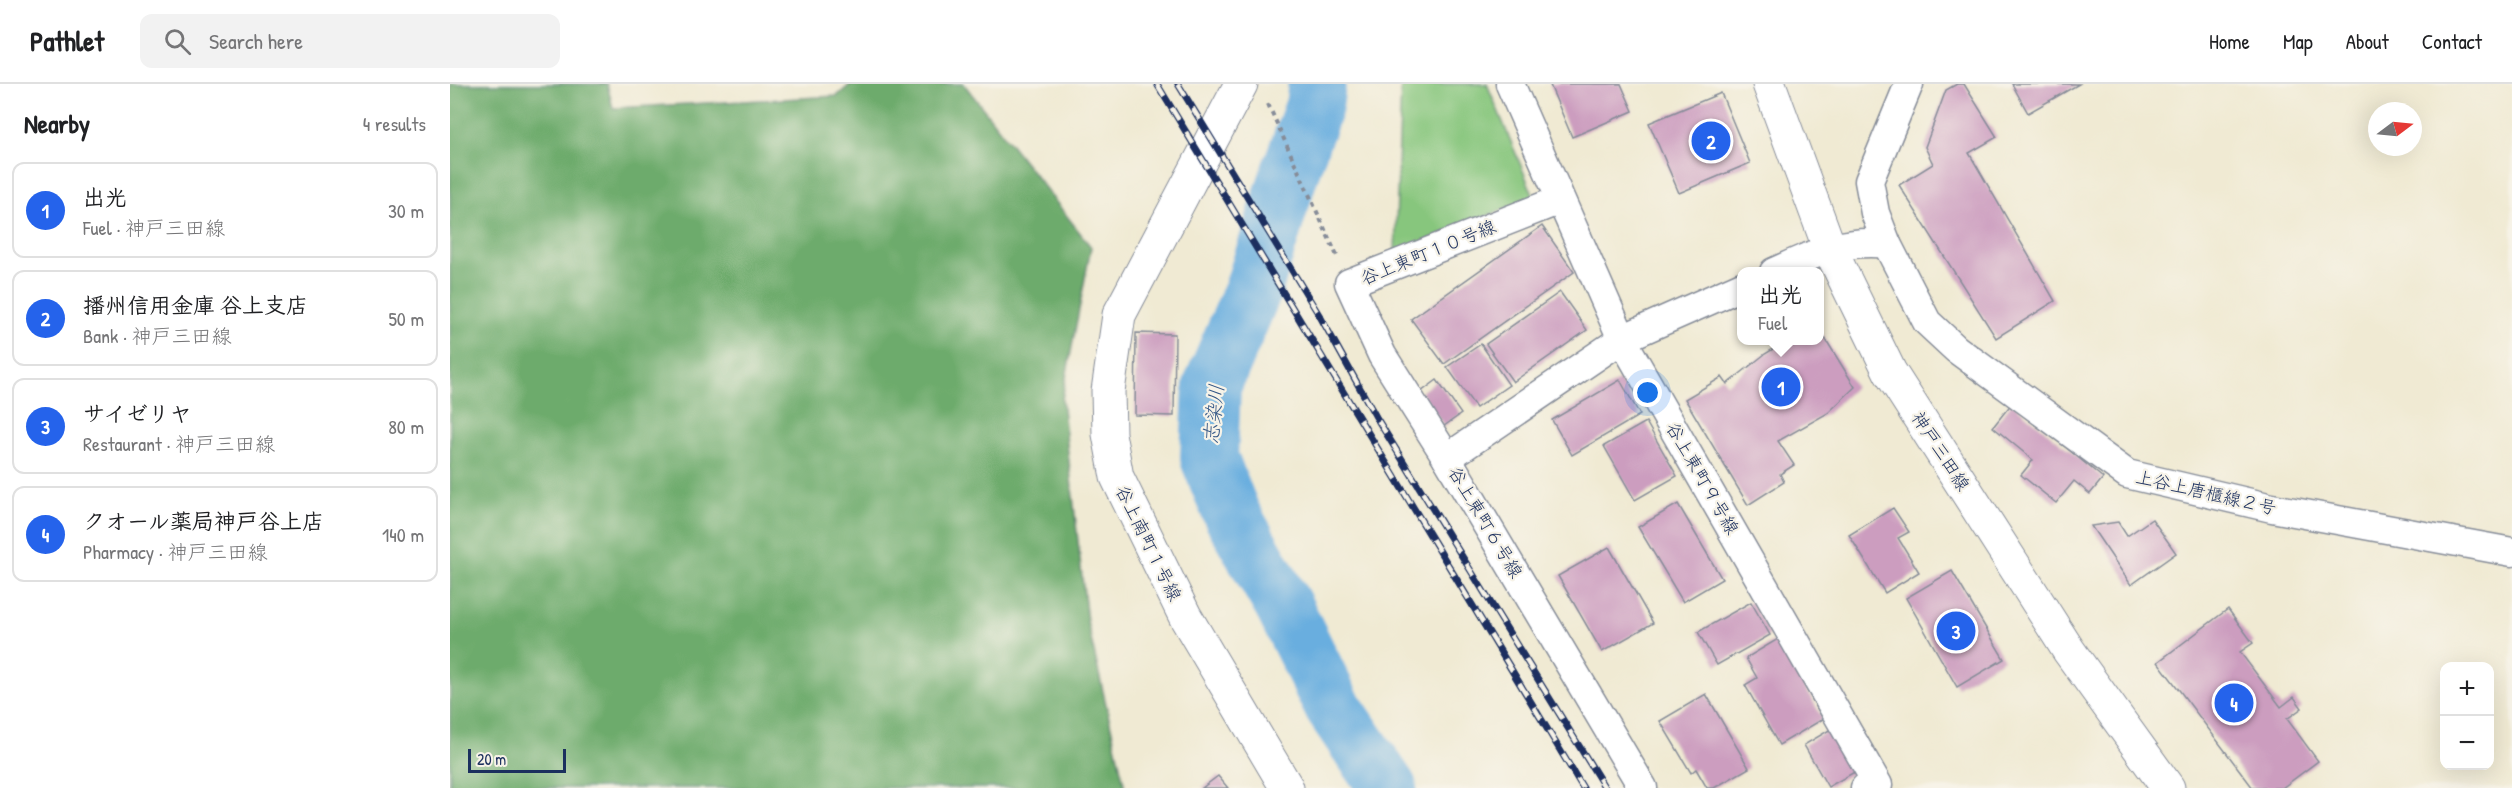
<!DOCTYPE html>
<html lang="en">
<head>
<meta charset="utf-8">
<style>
  body { margin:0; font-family:"Patrick Hand","Klee One",sans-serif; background:#f2f2f2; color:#202124 }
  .controls { position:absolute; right:18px; bottom:18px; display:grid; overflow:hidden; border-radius:12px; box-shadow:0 6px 24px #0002 }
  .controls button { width:54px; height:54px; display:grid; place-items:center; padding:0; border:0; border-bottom:2px solid #e0e0e0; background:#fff; color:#202124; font:30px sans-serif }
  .compass { position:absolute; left:1918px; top:18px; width:54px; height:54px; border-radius:50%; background:#fff; box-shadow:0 6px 24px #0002; rotate:74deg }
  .scale { position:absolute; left:18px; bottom:15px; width:98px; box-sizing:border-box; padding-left:6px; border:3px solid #1b2f5e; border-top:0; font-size:16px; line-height:21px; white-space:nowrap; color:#1b2f5e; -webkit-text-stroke:4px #f7f3e8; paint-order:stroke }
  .you { position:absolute; left:1198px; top:309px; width:21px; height:21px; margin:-15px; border:4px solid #fff; border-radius:50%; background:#1a73e8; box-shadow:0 0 0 9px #1a73e833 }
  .badge { display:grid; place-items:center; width:39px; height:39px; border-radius:50%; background:#2563eb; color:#fff; font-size:20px; font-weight:700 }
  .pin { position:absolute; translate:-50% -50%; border:3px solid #fff; box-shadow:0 2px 6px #0006 }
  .popup { position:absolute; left:1287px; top:183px; width:87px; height:78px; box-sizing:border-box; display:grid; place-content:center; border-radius:12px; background:#fff; filter:drop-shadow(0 2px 4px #0005); font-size:20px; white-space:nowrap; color:#757577 }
  .popup b { font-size:22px; color:#202124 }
  .popup::after { content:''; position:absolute; left:50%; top:100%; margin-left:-12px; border:12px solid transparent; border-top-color:#fff }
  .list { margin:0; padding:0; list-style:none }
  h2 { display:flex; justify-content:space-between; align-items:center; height:78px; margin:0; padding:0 24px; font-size:26px }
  h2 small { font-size:20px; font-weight:400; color:#757577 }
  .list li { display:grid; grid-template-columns:39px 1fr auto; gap:18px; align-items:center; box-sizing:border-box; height:96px; margin:0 12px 12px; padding:0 12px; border:2px solid #e0e0e0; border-radius:12px }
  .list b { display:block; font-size:22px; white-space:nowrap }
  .list p { margin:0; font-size:20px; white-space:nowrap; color:#757577 }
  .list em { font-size:20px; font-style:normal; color:#757577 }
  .icon { flex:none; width:33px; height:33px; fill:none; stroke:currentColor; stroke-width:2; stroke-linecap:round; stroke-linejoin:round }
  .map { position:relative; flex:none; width:2062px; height:704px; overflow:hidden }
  header { display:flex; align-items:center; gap:36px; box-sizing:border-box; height:84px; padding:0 30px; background:#fff; border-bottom:2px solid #e0e0e0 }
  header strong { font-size:28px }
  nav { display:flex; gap:33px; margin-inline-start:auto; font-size:21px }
  .search { width:420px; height:54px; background:#f2f2f2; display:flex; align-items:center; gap:15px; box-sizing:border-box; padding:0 21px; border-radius:12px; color:#757577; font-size:22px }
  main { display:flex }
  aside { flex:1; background:#fff }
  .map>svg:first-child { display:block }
  .green { fill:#87c67d; stroke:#517a6e; stroke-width:1.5 }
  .forest { fill:#6dab6c; stroke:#446d65; stroke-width:1.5 }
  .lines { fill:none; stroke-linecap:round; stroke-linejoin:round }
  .river { stroke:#69aedf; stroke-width:58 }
  .building { fill:#cc9dbf }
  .minor-casing { stroke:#868c98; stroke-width:31 }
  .tertiary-casing { stroke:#868c98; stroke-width:35 }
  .primary-casing { stroke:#868c98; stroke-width:35 }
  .path { stroke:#868c98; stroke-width:4; stroke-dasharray:4.5 4.5; stroke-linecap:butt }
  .minor { stroke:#fff; stroke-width:28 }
  .tertiary { stroke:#fff; stroke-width:33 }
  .primary { stroke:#fff; stroke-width:33 }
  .rail-casing { stroke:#1b2f5e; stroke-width:7 }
  .rail { stroke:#f7f3e8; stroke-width:4.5; stroke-dasharray:14; stroke-linecap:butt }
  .labels { text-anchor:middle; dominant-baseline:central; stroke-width:4.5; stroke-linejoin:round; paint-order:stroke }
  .street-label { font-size:18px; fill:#1b2f5e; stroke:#f7f3e8 }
  .water-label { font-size:20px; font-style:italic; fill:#325585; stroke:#f7f3e8 }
</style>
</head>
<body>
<header>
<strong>Pathlet</strong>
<div class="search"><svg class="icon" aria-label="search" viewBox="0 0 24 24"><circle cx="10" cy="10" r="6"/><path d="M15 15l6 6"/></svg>Search here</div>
<nav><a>Home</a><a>Map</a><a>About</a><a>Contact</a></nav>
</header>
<main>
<aside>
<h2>Nearby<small>4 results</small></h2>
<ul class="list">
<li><span class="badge">1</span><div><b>出光</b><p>Fuel · 神戸三田線</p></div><em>30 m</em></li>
<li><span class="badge">2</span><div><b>播州信用金庫 谷上支店</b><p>Bank · 神戸三田線</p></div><em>50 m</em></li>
<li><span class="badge">3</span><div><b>サイゼリヤ</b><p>Restaurant · 神戸三田線</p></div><em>80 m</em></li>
<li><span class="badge">4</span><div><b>クオール薬局神戸谷上店</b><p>Pharmacy · 神戸三田線</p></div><em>140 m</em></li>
</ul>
</aside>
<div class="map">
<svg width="2062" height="704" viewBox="0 0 2062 704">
  <rect width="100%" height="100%" fill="#f7f3e8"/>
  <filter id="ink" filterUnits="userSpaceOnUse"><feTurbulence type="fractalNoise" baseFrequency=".0167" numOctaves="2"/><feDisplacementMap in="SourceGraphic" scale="12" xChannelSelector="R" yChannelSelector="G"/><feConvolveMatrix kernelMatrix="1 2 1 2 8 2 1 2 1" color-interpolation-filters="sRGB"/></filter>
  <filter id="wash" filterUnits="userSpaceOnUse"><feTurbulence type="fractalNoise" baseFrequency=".008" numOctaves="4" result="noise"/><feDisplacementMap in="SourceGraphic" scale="24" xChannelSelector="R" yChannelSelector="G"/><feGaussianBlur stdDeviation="1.35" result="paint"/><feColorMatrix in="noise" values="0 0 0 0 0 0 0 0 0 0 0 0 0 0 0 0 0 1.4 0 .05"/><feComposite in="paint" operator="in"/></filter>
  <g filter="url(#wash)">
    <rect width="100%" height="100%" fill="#f0ead3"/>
    <!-- green -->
    <path class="green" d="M 951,0 L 1037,0 L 1084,113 L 945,169 Z"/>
    <!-- forest -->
    <path class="forest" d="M 0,0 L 157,0 L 163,24 L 387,12 L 401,0 L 514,0 L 641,163 L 612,315 L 637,537 L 675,704 L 0,704 Z"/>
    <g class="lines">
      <!-- river -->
      <path class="river" d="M 867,0 L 864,22 L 841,85 L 803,206 L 762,302 L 759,374 L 782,431 L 834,523 L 883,623 L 938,704"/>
    </g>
    <g id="blocks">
      <!-- building -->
      <g class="building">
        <path d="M 1102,0 L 1171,0 L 1183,27 L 1122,53 L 1100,1 Z"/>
        <path d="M 1507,0 L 1514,0 L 1547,53 L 1519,69 L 1605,217 L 1546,254 L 1449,101 L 1483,80 L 1475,63 L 1496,6 Z"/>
        <path d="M 1562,0 L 1629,0 L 1578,29 Z"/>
        <path d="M 1271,9 L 1300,79 L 1229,109 L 1199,39 Z"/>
        <path d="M 1092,142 L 1124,188 L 994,280 L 961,235 Z"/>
        <path d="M 1110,208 L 1137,246 L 1063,298 L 1036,260 Z"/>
        <path d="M 1370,246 L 1405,303 L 1378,329 L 1328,357 L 1344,381 L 1330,390 L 1334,398 L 1298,421 L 1235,315 L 1272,293 L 1277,300 L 1315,270 L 1338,256 L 1370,256 Z"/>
        <path d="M 686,249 L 725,250 L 724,332 L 685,331 Z"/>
        <path d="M 1031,260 L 1059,301 L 1026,324 L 997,283 Z"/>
        <path d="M 987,296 L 1011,330 L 994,342 L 971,308 Z"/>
        <path d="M 1170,296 L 1190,331 L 1122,371 L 1102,336 Z"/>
        <path d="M 1562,319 L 1653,394 L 1640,410 L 1624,397 L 1606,419 L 1571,391 L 1583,376 L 1543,343 Z"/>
        <path d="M 1196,338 L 1227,392 L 1185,416 L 1154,362 Z"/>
        <path d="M 1228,420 L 1272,495 L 1233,518 L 1188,443 Z"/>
        <path d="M 1443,424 L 1459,448 L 1448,454 L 1469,488 L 1435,509 L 1399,451 Z"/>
        <path d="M 1702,435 L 1726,469 L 1681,501 L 1641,442 L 1668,438 L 1677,452 Z"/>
        <path d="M 1159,463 L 1203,539 L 1152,568 L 1108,492 Z"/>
        <path d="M 1502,487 L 1554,575 L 1507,603 L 1456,514 Z"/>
        <path d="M 1301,518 L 1320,551 L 1267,581 L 1248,548 Z"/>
        <path d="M 1778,525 L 1803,559 L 1790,568 L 1831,623 L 1844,613 L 1852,624 L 1837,635 L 1868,677 L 1832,704 L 1803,704 L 1708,578 Z"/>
        <path d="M 1328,555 L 1373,635 L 1329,661 L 1295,601 L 1307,594 L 1296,574 Z"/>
        <path d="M 1256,610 L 1299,684 L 1264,704 L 1257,704 L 1246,685 L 1241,689 L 1210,637 Z"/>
        <path d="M 1386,642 L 1410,685 L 1378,703 L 1354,661 Z"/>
        <path d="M 768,692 L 778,704 L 752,704 Z"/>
      </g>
    </g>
  </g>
  <g filter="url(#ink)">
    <use href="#blocks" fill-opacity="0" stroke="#868c98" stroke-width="1.5"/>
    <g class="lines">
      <defs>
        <g id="minor">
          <path d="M 1060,0 L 1172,255 L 1428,701 L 1415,704"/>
          <path d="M 1459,0 L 1419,97 L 1425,129 L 1437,160 L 1477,238 L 1506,265 L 1677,390 L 1822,424 L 2062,468"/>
          <path d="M 1324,188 C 1364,170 1392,155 1437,160"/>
          <path d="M 997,374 L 932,271 L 899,199 L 1110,116"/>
          <path d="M 1193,704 L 997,374 L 1172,255 L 1292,202"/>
        </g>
        <path id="tertiary" d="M 791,0 L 669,231 L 658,307 L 659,350 L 667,393 L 735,532 L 837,704"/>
        <path id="primary" d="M 1319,0 L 1379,163 L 1440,288 L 1619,567 L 1718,704"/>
      </defs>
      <!-- minor casing -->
      <use href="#minor" class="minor-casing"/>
      <!-- tertiary casing -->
      <use href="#tertiary" class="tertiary-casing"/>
      <!-- primary casing -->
      <use href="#primary" class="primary-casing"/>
      <!-- path -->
      <path class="path" d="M 818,20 L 887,172"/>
      <!-- minor -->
      <use href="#minor" class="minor"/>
      <!-- tertiary -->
      <use href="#tertiary" class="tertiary"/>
      <!-- primary -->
      <use href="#primary" class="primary"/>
      <defs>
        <g id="rail">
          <path d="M 707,0 L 1133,704"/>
          <path d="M 728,0 L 871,234 L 926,333 L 1155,704"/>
        </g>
      </defs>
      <!-- rail casing -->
      <use href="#rail" class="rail-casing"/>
      <!-- rail -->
      <use href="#rail" class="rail"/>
    </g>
  </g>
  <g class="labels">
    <!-- street labels -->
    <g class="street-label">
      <text transform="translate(978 168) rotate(-22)">谷上東町１０号線</text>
      <text transform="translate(1491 367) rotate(57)">神戸三田線</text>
      <text transform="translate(1253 394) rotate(60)">谷上東町９号線</text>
      <text transform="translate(1756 408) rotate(13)">上谷上唐櫃線２号</text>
      <text transform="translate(1036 438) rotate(59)">谷上東町６号線</text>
      <text transform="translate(699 459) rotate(64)">谷上南町１号線</text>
    </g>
    <!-- water labels -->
    <g class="water-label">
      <text transform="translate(763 330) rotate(-84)">志染川</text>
    </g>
  </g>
</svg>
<div class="controls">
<button>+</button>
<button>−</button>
</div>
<svg class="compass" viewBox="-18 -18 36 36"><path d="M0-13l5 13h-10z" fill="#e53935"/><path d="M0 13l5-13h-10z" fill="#757577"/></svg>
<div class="scale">20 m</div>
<div class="you"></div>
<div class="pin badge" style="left:1331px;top:303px">1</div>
<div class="popup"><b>出光</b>Fuel</div>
<div class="pin badge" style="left:1261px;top:57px">2</div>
<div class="pin badge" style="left:1506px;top:547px">3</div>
<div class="pin badge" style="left:1784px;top:619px">4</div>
</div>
</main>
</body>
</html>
